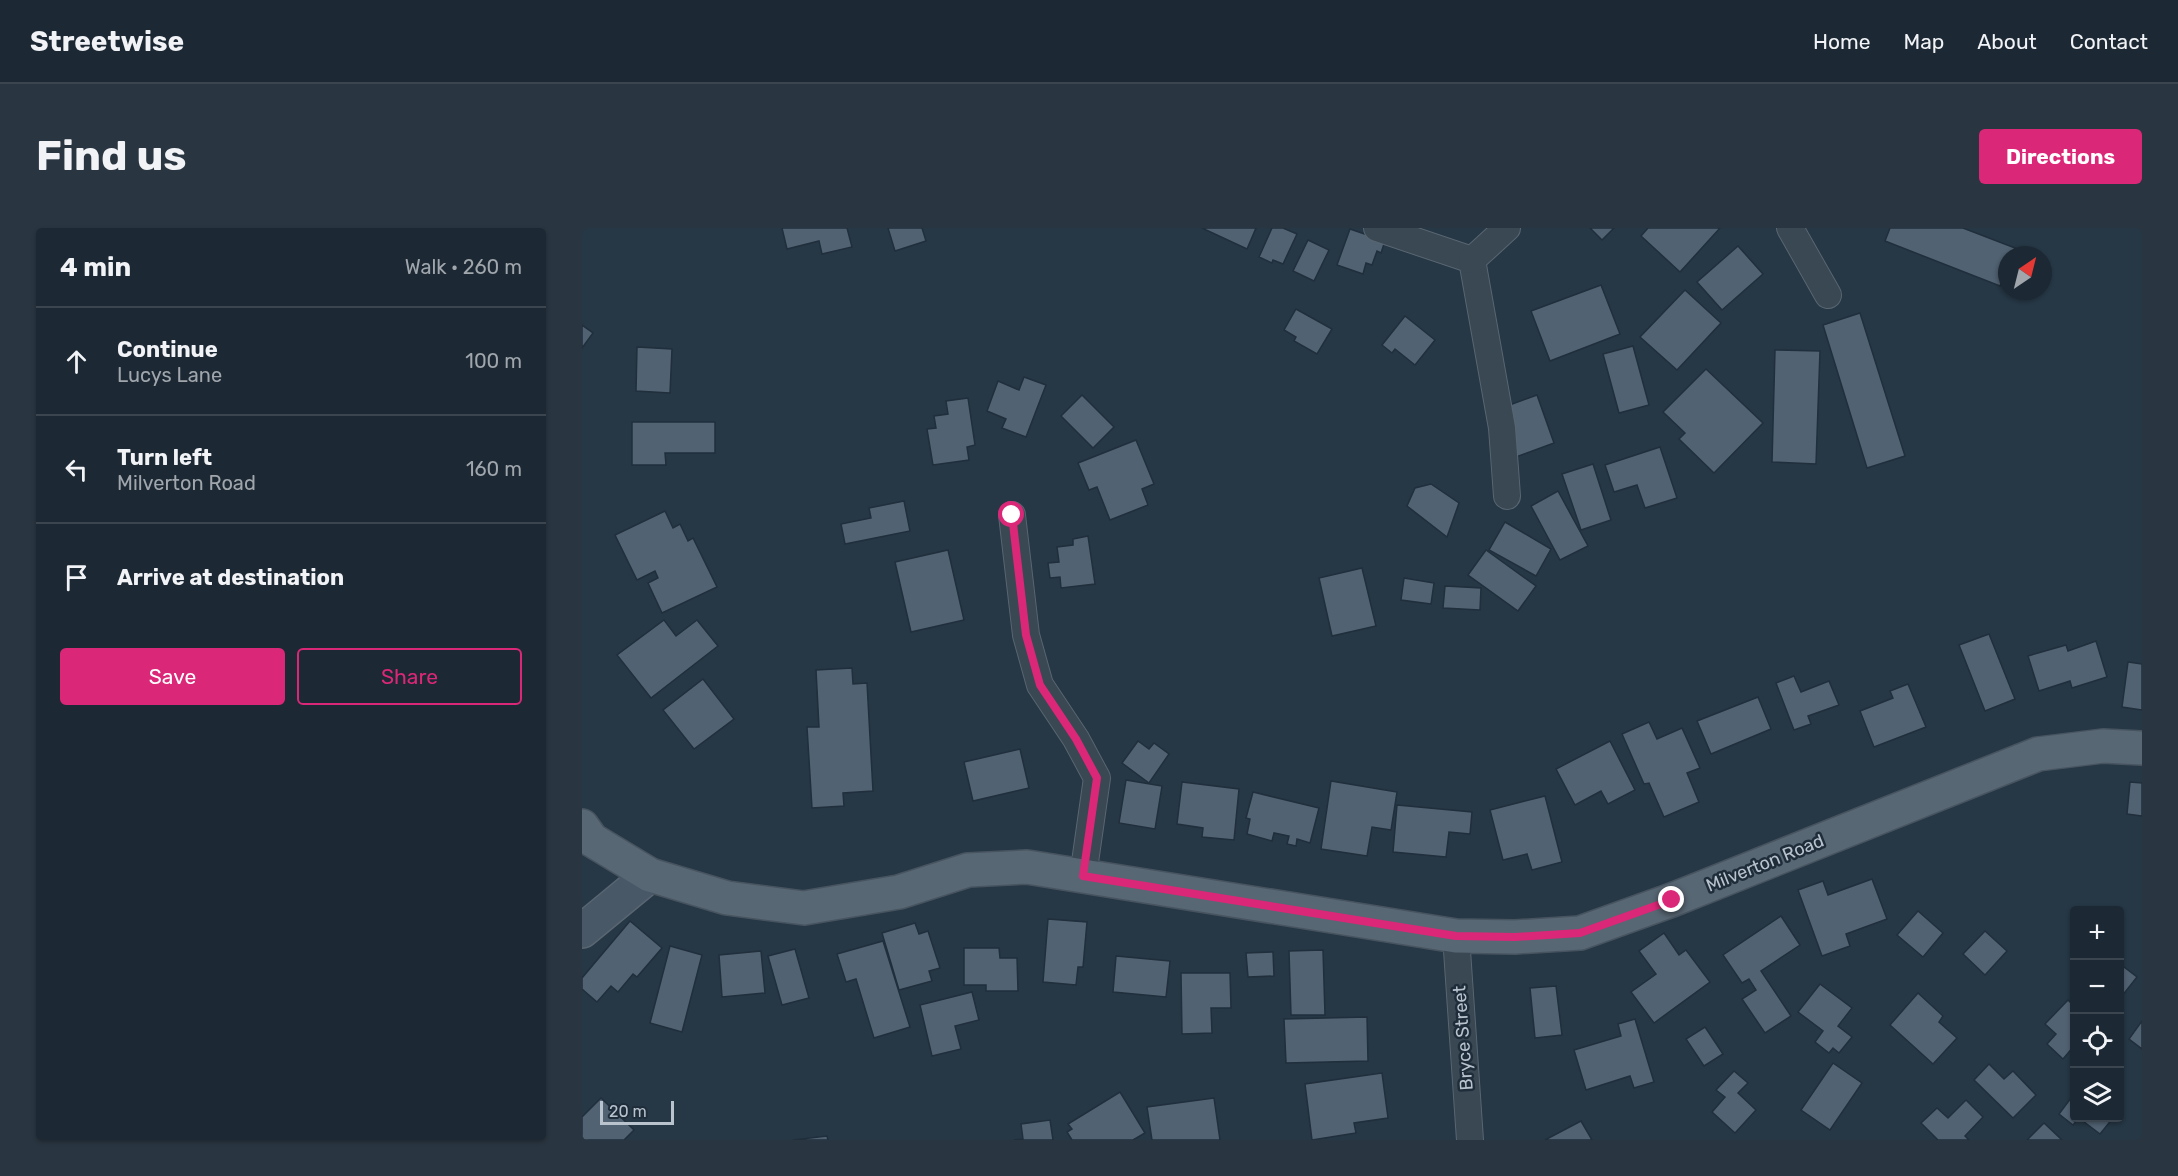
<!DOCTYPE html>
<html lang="en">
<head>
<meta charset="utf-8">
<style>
  body { margin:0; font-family:Rubik,sans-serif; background:#293540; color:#f1f3f6 }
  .controls { position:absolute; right:18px; bottom:18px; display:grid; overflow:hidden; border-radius:6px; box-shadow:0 2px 4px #0004 }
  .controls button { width:54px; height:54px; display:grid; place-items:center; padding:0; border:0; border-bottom:2px solid #3a454f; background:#1c2934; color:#f1f3f6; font:30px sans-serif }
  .compass { position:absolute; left:1416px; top:18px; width:54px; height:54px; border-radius:50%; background:#1c2934; box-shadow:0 2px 4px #0004; rotate:35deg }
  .scale { position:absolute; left:18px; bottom:15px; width:74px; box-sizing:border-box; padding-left:6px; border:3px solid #b8c3ce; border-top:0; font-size:16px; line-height:21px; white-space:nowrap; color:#b8c3ce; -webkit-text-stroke:4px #1f2d3a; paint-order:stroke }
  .stop { position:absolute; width:18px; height:18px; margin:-14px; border:4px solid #db2777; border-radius:50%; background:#fff }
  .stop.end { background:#db2777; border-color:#fff; box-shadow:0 2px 6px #0008 }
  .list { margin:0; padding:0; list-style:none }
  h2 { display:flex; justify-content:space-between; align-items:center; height:78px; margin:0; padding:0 24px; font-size:26px }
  h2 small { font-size:20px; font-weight:400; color:#a0a6ac }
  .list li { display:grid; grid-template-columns:39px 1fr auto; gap:18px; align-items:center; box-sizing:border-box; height:108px; padding:0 24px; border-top:2px solid #3a454f }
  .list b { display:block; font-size:22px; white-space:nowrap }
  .list p { margin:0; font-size:20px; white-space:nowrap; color:#a0a6ac }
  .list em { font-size:20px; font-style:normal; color:#a0a6ac }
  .actions { display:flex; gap:12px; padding:18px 24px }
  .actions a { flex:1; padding:14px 0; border:2px solid #db2777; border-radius:6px; text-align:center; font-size:21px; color:#db2777 }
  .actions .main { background:#db2777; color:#fff }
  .icon { flex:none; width:33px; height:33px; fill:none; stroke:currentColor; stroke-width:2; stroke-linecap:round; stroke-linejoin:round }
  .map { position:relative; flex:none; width:1560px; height:912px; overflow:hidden; border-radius:6px }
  header { display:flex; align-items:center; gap:36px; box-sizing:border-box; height:84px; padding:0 30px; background:#1c2934; border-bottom:2px solid #3a454f }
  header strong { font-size:28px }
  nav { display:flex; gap:33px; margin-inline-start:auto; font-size:21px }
  .intro { display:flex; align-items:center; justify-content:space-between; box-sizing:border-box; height:144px; padding:0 36px }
  h1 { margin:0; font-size:42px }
  .button { padding:15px 27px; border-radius:6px; background:#db2777; color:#fff; font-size:21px; font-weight:700 }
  main { display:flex; gap:36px; padding:0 36px }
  aside { flex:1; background:#1c2934; border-radius:6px; box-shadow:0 2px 4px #0004 }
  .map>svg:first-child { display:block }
  .building { fill:#516272; stroke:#212f3c; stroke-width:1.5 }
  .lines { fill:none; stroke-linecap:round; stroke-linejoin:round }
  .street-casing { stroke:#596671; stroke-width:28 }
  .secondary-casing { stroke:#596671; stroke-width:36 }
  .primary-casing { stroke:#475460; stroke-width:36 }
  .street { stroke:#3a4854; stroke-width:26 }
  .secondary { stroke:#485867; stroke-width:33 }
  .primary { stroke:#586774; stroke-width:33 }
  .route { stroke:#db2777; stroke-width:8 }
  .labels { text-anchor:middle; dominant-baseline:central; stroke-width:5; stroke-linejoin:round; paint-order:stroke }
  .street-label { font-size:18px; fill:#b8c3ce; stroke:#1f2d3a }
</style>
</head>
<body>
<header>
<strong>Streetwise</strong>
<nav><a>Home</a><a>Map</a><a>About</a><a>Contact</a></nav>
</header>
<div class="intro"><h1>Find us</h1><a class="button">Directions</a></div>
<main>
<aside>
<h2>4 min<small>Walk · 260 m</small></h2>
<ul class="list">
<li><svg class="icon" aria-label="ahead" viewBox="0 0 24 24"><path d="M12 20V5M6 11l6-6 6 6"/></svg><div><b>Continue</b><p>Lucys Lane</p></div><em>100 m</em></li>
<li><svg class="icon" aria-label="left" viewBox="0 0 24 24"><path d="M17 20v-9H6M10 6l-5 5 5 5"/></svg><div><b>Turn left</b><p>Milverton Road</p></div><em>160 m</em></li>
<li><svg class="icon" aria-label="arrive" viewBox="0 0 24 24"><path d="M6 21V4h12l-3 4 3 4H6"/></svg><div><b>Arrive at destination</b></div></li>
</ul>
<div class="actions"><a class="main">Save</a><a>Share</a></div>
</aside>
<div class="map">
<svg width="1560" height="912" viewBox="0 0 1560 912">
  <rect width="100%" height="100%" fill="#263745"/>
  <!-- building -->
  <g class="building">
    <path d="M 200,0 L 265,0 L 270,19 L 240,26 L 237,13 L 205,21 Z"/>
    <path d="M 306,0 L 340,0 L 344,13 L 313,23 Z"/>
    <path d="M 620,0 L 674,0 L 665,21 Z"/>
    <path d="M 690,0 L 701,0 L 715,6 L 701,36 L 691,32 L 690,35 L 677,29 Z"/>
    <path d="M 1008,0 L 1032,0 L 1020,12 Z"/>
    <path d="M 1066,0 L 1138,0 L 1098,44 L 1059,8 Z"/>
    <path d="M 1308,0 L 1381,0 L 1433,20 L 1430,27 L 1425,27 L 1425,41 L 1418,58 L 1303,13 Z"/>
    <path d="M 768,1 L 803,13 L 799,25 L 795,23 L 790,37 L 784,35 L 781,46 L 755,37 Z"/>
    <path d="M 726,12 L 747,22 L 732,53 L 711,43 Z"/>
    <path d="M 1156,18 L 1181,46 L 1140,82 L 1115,54 Z"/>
    <path d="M 1019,57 L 1038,106 L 968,133 L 949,83 Z"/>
    <path d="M 1103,62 L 1139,95 L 1095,142 L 1058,109 Z"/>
    <path d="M 714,81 L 750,101 L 735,126 L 712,113 L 714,109 L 702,102 Z"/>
    <path d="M 1278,85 L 1323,228 L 1285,240 L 1241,97 Z"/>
    <path d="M 823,88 L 853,112 L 833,137 L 813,121 L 810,125 L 800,117 Z"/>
    <path d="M 0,97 L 11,105 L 0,120 Z"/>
    <path d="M 1051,118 L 1067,177 L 1037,185 L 1021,126 Z"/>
    <path d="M 55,119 L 90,121 L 88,165 L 54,163 Z"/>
    <path d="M 1193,122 L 1238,123 L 1234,236 L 1190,234 Z"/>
    <path d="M 1124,141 L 1181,195 L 1132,245 L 1097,211 L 1103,205 L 1081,184 Z"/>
    <path d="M 442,149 L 464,157 L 444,209 L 420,200 L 424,191 L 405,183 L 416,153 L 437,162 Z"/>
    <path d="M 500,167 L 532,199 L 511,220 L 479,188 Z"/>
    <path d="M 955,167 L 972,215 L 934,229 L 922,179 Z"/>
    <path d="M 386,170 L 393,217 L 385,219 L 387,232 L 351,237 L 345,201 L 354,200 L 352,188 L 366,186 L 364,173 Z"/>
    <path d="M 50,194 L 133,194 L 133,225 L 83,225 L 84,237 L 50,237 Z"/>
    <path d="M 554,212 L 572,256 L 560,261 L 566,277 L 528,292 L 515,259 L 507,262 L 496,235 Z"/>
    <path d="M 1078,219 L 1095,270 L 1063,280 L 1055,257 L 1032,264 L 1023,237 Z"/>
    <path d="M 1011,236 L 1029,292 L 999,302 L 980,246 Z"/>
    <path d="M 849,256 L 877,275 L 865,309 L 825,278 L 833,260 Z"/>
    <path d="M 976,263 L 1006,318 L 978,332 L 949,278 Z"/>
    <path d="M 322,273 L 328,303 L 263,316 L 259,296 L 289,290 L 287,280 Z"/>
    <path d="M 83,283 L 91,300 L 98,296 L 106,313 L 111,310 L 135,359 L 80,385 L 66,355 L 76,350 L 73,343 L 55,352 L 33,307 Z"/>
    <path d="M 923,294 L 969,321 L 954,348 L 907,322 Z"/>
    <path d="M 506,308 L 513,356 L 479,360 L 478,349 L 468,350 L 466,335 L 477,334 L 475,319 L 491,317 L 491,311 Z"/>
    <path d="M 366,322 L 382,392 L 329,404 L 313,334 Z"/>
    <path d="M 904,322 L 954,358 L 936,383 L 886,347 Z"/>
    <path d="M 780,340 L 794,398 L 750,408 L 737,350 Z"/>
    <path d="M 822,350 L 852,355 L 849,376 L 819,372 Z"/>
    <path d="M 863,358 L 899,360 L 898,382 L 861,380 Z"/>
    <path d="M 82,392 L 94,408 L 115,392 L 136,418 L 69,470 L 35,427 Z"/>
    <path d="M 1407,406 L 1433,471 L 1403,483 L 1377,417 Z"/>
    <path d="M 1514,413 L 1525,449 L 1490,460 L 1488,453 L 1457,463 L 1446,428 L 1484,417 L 1486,423 Z"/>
    <path d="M 1546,434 L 1560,436 L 1560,482 L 1540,479 Z"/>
    <path d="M 270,440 L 271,456 L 285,455 L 291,563 L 261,565 L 262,578 L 230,580 L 225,499 L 237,499 L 234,442 Z"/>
    <path d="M 1212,448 L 1219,464 L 1247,453 L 1257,477 L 1226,488 L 1229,496 L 1212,502 L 1194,455 Z"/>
    <path d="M 121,451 L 152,491 L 112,521 L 81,482 Z"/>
    <path d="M 1326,456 L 1344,499 L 1292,519 L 1278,483 L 1311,470 L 1308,463 Z"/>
    <path d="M 1176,469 L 1189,501 L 1129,526 L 1115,493 Z"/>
    <path d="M 1067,494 L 1075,511 L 1100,500 L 1118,540 L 1105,545 L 1117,574 L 1082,589 L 1067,555 L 1062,556 L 1040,506 Z"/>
    <path d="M 556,513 L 567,521 L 572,515 L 587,526 L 567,555 L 540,535 Z"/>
    <path d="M 1028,513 L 1053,562 L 1026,576 L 1019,563 L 993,577 L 974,541 Z"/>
    <path d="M 438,521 L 447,560 L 391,573 L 382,534 Z"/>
    <path d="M 544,552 L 580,558 L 573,601 L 537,595 Z"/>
    <path d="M 749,553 L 815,564 L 809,602 L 790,599 L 785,628 L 739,621 Z"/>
    <path d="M 600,554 L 657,561 L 652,612 L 620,609 L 621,600 L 595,596 Z"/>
    <path d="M 1548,554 L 1560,555 L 1560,588 L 1545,586 Z"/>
    <path d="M 671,564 L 737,580 L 728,615 L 715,611 L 714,618 L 705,616 L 707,608 L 692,605 L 690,613 L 665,606 L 668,591 L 664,590 Z"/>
    <path d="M 963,568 L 980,634 L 950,642 L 945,626 L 921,632 L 908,582 Z"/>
    <path d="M 815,577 L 890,584 L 888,606 L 867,604 L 864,629 L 811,624 Z"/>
    <path d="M 1290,651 L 1305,691 L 1264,706 L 1268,718 L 1240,728 L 1216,662 L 1241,653 L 1246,667 Z"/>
    <path d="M 1336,683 L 1361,705 L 1341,729 L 1315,707 Z"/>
    <path d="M 1199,688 L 1218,717 L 1179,743 L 1209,788 L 1183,805 L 1160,771 L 1174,762 L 1167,751 L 1160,755 L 1141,727 Z"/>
    <path d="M 466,691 L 505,694 L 501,739 L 496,739 L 494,757 L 461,754 Z"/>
    <path d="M 48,693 L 80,720 L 55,749 L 51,746 L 36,764 L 29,758 L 15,774 L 0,761 L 0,750 Z"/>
    <path d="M 333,695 L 337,706 L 346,703 L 358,740 L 347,743 L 350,753 L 317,762 L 300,705 Z"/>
    <path d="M 1403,703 L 1425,723 L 1403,747 L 1381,726 Z"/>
    <path d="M 1082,705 L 1097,727 L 1104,722 L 1128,754 L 1072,795 L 1049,764 L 1074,746 L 1057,723 Z"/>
    <path d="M 301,713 L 328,799 L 292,810 L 274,751 L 264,754 L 255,726 Z"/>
    <path d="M 88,718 L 120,727 L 100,804 L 68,795 Z"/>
    <path d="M 382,720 L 417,720 L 418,730 L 435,730 L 436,763 L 404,763 L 404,757 L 382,757 Z"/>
    <path d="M 213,721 L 227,770 L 200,777 L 186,728 Z"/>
    <path d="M 741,722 L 743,787 L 709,787 L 707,723 Z"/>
    <path d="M 179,723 L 183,765 L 140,769 L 137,727 Z"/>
    <path d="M 691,724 L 692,748 L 666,749 L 664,725 Z"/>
    <path d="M 534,728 L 588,733 L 584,769 L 531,764 Z"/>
    <path d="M 1538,736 L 1555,749 L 1540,768 L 1538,766 Z"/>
    <path d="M 599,745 L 648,745 L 649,780 L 629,780 L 630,805 L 600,806 Z"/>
    <path d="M 1238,756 L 1270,780 L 1256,798 L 1270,809 L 1257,825 L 1251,820 L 1247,825 L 1233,814 L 1241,803 L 1216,784 Z"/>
    <path d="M 974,758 L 980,807 L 953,810 L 948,760 Z"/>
    <path d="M 390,764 L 397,792 L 373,798 L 379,821 L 350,828 L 338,777 Z"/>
    <path d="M 1336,765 L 1361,788 L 1357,794 L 1375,810 L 1351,836 L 1308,797 Z"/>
    <path d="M 1486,772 L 1492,778 L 1492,818 L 1481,831 L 1465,816 L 1474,806 L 1463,796 Z"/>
    <path d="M 785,789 L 786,833 L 704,835 L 702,791 Z"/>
    <path d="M 1053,791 L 1072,854 L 1052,860 L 1048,848 L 1004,862 L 992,822 L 1039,808 L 1036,796 Z"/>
    <path d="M 1560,793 L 1560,821 L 1547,811 Z"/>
    <path d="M 1123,799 L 1141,826 L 1122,838 L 1104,811 Z"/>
    <path d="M 1251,835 L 1280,855 L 1248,902 L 1219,882 Z"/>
    <path d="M 1407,836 L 1422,851 L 1431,843 L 1454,867 L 1431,890 L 1392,852 Z"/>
    <path d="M 1152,843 L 1166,855 L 1156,865 L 1174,882 L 1153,905 L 1130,884 L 1143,869 L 1134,862 Z"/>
    <path d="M 800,845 L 806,890 L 772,895 L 774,905 L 730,912 L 723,856 Z"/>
    <path d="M 538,864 L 563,905 L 551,912 L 490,912 L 485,904 L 490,901 L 486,896 Z"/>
    <path d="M 1492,866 L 1492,890 L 1497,890 L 1491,897 L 1477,886 Z"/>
    <path d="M 19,870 L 52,902 L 42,912 L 0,912 L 0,889 Z"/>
    <path d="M 632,870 L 638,912 L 570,912 L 565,879 Z"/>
    <path d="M 1384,872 L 1401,889 L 1383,908 L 1387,912 L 1356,912 L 1339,895 L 1355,880 L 1366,890 Z"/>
    <path d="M 1497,890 L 1531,890 L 1518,906 Z"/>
    <path d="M 468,892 L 471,912 L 432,912 L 441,911 L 439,896 Z"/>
    <path d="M 999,893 L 1010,912 L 963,912 Z"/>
    <path d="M 1462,895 L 1480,912 L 1445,912 Z"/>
    <path d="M 245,908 L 246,912 L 211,912 Z"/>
  </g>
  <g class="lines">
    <defs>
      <g id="street">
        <path d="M 795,0 L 890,32"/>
        <path d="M 1208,0 L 1246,67"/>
        <path d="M 890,32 L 920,200 L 925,268"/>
        <path d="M 890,32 L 925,0"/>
        <path d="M 430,287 L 444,407 L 458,457 L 494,511 L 515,550 L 501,648"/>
        <path d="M 874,708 L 888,912"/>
      </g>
      <path id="secondary" d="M 0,703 L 68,647"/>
      <path id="primary" d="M 0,598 L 10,612 L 68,647 L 145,670 L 222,680 L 317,664 L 386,642 L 445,639 L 874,708 L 933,709 L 998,705 L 1090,672 L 1456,526 L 1521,518 L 1560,520"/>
    </defs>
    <!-- street casing -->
    <use href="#street" class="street-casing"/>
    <!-- secondary casing -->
    <use href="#secondary" class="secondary-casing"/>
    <!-- primary casing -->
    <use href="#primary" class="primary-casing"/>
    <!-- street -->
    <use href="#street" class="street"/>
    <!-- secondary -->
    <use href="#secondary" class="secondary"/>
    <!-- primary -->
    <use href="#primary" class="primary"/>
  </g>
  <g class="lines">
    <!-- route -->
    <path class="route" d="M 430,287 L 444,407 L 458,457 L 494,511 L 515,550 L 501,648 L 874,708 L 933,709 L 998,705 L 1090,672"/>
  </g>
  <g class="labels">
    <!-- street labels -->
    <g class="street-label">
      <text transform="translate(1183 635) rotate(-22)">Milverton Road</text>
      <text transform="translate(881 810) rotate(-94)">Bryce Street</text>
    </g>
  </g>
</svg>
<div class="controls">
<button>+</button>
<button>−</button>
<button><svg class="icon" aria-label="locate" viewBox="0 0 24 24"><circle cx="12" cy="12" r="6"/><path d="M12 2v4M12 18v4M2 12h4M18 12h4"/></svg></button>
<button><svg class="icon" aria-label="layers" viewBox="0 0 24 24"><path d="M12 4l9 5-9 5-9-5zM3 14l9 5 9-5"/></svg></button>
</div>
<svg class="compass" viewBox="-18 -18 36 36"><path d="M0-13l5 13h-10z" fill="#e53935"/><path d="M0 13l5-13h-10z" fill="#a0a6ac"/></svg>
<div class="scale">20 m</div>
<div class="stop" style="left:430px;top:287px"></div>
<div class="stop end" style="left:1090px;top:672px"></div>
</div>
</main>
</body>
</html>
